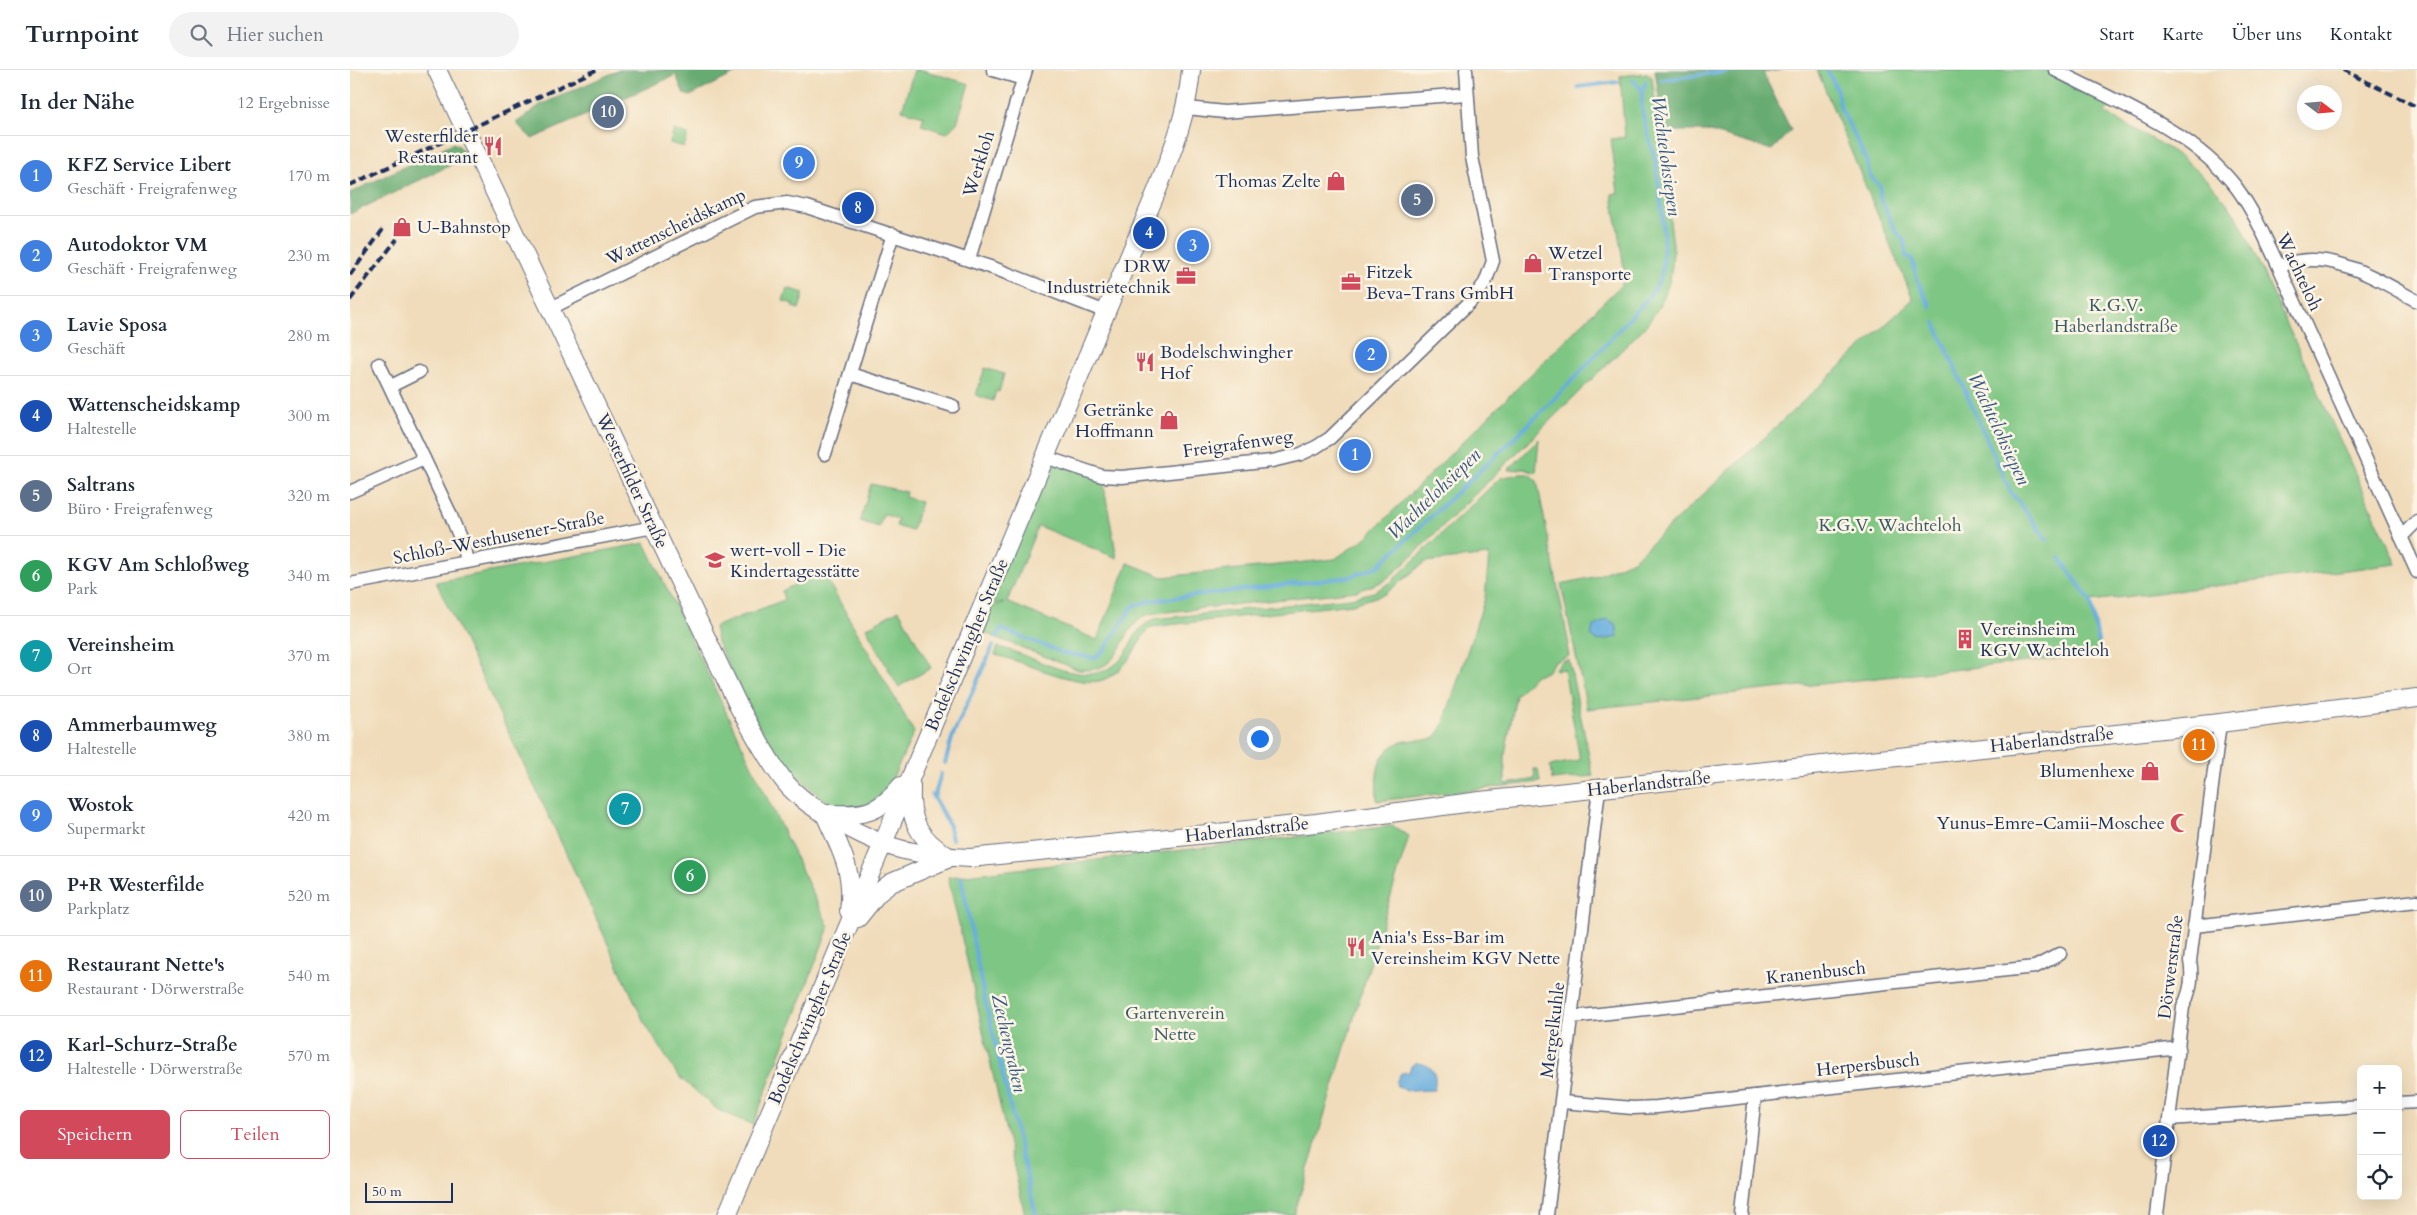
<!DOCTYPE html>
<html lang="de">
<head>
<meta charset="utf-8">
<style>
  body { margin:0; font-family:Cardo,serif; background:#f2f2f3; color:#1f2937 }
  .controls { position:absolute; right:15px; bottom:15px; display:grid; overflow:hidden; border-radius:8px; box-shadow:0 5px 20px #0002 }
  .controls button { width:45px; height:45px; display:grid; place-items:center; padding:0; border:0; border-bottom:1px solid #e0e1e3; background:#fff; color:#1f2937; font:25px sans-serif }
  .compass { position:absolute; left:1947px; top:15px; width:45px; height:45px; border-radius:50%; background:#fff; box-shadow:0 5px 20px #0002; rotate:106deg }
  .scale { position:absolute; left:15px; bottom:12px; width:88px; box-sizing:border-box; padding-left:5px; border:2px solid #1b2f5e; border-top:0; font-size:14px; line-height:18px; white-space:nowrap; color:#1b2f5e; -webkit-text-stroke:4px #fcf5e5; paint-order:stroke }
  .you { position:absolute; left:909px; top:668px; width:18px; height:18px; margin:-12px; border:4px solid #fff; border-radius:50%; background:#1a73e8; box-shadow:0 0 0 8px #1a73e833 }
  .badge { display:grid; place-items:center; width:32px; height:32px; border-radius:50%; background:#d1495b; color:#fff; font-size:16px; font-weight:700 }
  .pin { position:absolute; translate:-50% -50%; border:2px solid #fff; box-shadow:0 1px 5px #0006 }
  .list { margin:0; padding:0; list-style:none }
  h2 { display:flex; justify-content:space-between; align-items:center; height:65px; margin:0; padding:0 20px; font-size:21px }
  h2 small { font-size:16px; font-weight:400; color:#747a83 }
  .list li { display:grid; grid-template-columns:32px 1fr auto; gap:15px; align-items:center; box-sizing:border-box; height:80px; padding:0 20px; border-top:1px solid #e0e1e3 }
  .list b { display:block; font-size:19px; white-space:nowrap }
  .list p { margin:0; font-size:16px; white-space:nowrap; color:#747a83 }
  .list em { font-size:16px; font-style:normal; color:#747a83 }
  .actions { display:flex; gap:10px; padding:15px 20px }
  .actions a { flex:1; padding:11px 0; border:1px solid #d1495b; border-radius:8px; text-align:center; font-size:18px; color:#d1495b }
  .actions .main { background:#d1495b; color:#fff }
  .icon { flex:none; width:28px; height:28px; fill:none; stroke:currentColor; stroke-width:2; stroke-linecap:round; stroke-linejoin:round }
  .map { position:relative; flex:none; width:2067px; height:1145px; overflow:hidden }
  header { display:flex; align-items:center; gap:30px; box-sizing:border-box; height:70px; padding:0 25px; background:#fff; border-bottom:1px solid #e0e1e3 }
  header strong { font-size:24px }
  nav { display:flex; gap:28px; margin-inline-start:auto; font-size:18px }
  .search { width:350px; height:45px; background:#f2f2f3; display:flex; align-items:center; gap:12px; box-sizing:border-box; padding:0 18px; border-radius:28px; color:#747a83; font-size:19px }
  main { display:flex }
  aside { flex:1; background:#fff }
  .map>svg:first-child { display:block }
  .green { fill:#7ec683; stroke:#4c7a70 }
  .forest { fill:#66ab71; stroke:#406d68 }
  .water { fill:#68aede; stroke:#426e9e }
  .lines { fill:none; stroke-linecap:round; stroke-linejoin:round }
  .stream { stroke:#68aede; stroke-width:4 }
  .street-casing { stroke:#666c7e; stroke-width:15 }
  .secondary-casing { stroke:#666c7e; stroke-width:20 }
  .street { stroke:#fff; stroke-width:12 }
  .secondary { stroke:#fff; stroke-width:18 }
  .rail { stroke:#1b2f5e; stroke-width:4; stroke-dasharray:8 4; stroke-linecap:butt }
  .labels { text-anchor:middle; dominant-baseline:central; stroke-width:5; stroke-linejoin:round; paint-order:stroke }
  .poi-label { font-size:18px; fill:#1b2f5e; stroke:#fcf5e5; text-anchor:start }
  .street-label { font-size:18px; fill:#1b2f5e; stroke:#fcf5e5 }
  .park-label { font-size:18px; fill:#395c69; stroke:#fcf5e5 }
  .water-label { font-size:19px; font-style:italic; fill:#325584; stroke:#fcf5e5 }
</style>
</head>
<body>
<header>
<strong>Turnpoint</strong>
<div class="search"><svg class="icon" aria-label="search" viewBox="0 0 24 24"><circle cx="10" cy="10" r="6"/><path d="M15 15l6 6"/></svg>Hier suchen</div>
<nav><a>Start</a><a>Karte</a><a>Über uns</a><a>Kontakt</a></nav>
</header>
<main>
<aside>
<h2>In der Nähe<small>12 Ergebnisse</small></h2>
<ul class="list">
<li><span class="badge" style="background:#3f7fe0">1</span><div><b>KFZ Service Libert</b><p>Geschäft · Freigrafenweg</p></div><em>170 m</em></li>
<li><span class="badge" style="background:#3f7fe0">2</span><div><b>Autodoktor VM</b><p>Geschäft · Freigrafenweg</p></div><em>230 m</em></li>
<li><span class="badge" style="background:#3f7fe0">3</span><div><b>Lavie Sposa</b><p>Geschäft</p></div><em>280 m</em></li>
<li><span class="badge" style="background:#1a4fb4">4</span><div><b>Wattenscheidskamp</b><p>Haltestelle</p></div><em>300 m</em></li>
<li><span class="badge" style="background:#5c6f8a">5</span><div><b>Saltrans</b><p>Büro · Freigrafenweg</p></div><em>320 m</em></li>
<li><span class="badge" style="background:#2e9e5b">6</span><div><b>KGV Am Schloßweg</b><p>Park</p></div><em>340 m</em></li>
<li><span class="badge" style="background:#0f9aa8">7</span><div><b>Vereinsheim</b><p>Ort</p></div><em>370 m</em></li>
<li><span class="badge" style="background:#1a4fb4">8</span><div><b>Ammerbaumweg</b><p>Haltestelle</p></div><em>380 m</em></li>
<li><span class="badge" style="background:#3f7fe0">9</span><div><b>Wostok</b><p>Supermarkt</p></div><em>420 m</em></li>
<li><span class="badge" style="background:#5c6f8a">10</span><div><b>P+R Westerfilde</b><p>Parkplatz</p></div><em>520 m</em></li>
<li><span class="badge" style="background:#e8710a">11</span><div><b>Restaurant Nette's</b><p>Restaurant · Dörwerstraße</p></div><em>540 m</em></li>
<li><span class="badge" style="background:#1a4fb4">12</span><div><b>Karl-Schurz-Straße</b><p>Haltestelle · Dörwerstraße</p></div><em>570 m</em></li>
</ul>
<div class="actions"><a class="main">Speichern</a><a>Teilen</a></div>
</aside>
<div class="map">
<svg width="2067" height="1145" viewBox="0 0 2067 1145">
  <rect width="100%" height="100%" fill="#fcf5e5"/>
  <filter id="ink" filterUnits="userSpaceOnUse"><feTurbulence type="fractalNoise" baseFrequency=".02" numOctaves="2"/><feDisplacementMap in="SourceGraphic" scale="10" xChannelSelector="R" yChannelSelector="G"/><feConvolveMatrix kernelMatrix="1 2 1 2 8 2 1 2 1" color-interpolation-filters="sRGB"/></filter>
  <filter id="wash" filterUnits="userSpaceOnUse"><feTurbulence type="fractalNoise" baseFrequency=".0096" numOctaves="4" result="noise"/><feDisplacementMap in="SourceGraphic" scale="20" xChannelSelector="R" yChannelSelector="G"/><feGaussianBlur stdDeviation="1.12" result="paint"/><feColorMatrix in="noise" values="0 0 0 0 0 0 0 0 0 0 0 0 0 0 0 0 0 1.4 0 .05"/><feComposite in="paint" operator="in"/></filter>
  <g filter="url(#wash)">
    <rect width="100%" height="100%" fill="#f0dcba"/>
    <!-- green -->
    <g class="green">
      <path d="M 564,0 L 572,0 L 619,14 L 607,53 L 597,63 L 571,55 L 574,46 L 552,40 Z"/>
      <path d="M 1467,0 L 1705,0 L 1766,31 L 1754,43 C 1816,76 1850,91 1890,152 L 2047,494 L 1741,531 L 1751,584 L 1237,639 L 1211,514 L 1244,507 L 1283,490 L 1563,229 Z"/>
      <path d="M 1297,3 L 1302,7 L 1323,175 C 1323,211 1316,230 1294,258 L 1053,495 L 1034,511 L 1007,521 L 799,544 C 765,559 778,603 729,600 L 632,562 L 643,536 L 654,533 L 635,533 L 695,387 L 752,406 L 767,488 L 688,456 L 657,532 L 747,570 L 778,493 L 813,507 L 985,489 L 1017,467 L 1276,210 L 1262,124 L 1268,123 L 1261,69 L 1275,67 L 1270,6 Z"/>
      <path d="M 324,60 L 338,65 L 334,77 L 320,73 Z"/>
      <path d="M 437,218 L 454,223 L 449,239 L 442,237 L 443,234 L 433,231 Z"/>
      <path d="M 635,298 L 654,304 L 649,322 L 646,321 L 643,331 L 626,325 Z"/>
      <path d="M 1189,369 L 1186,403 L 1175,399 L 1158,400 Z"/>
      <path d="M 1170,404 L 1179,404 L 1187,411 L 1219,575 L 1217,576 L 1219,586 L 1204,592 L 1197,602 L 1185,605 L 1166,625 L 1155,684 L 1155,714 L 1185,709 L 1184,699 L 1188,699 L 1190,712 L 1027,731 C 1026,710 1024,683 1049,673 C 1059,669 1073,670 1084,669 L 1092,658 L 1135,528 L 1139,485 L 1075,492 L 1035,524 L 1003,534 L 801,557 C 789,567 786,583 775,594 C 768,601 759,609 749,611 C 723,616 673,591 645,585 L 648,577 C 686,585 739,625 771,589 C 785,573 783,558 805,549 L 1001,528 L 1024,522 L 1040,513 L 1150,408 Z"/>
      <path d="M 521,414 L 556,422 L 555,427 L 571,432 L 562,461 L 546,456 L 548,449 L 533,444 L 529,457 L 510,451 Z"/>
      <path d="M 295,473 L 479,857 L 403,1055 L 368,1040 L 328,1006 L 294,952 L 203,755 L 86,512 Z"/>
      <path d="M 466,500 L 475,506 L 564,662 L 539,716 L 522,733 L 495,739 L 471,728 L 433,692 L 408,655 L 367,572 L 364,557 L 434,530 L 432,521 L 456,509 Z"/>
      <path d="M 549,540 L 581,598 L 548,617 L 516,558 Z"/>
      <path d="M 1219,590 L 1243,706 L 1202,710 L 1200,696 L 1230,690 L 1214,599 L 1205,600 L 1205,598 L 1213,591 Z"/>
      <path d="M 1043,756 L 1059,766 L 944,1145 L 675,1145 L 598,807 Z"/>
    </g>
    <!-- forest -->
    <g class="forest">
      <path d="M 269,0 L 392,0 L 340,26 L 334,24 L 326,5 L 182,69 L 166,53 L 190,35 Z"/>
      <path d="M 1305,0 L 1430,0 L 1413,3 L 1441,60 L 1422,80 L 1357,61 L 1314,61 Z"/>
      <path d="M 103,73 L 109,76 L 114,82 L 111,90 L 0,144 L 0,123 Z"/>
    </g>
    <!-- water -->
    <g class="water">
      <path d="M 1257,549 L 1266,554 L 1268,567 L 1247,571 L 1241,566 L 1243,557 Z"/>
      <path d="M 1066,993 C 1083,994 1088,1004 1084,1020 L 1061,1021 L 1047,1017 L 1046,1012 L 1051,1003 L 1059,1002 L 1061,996 Z"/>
    </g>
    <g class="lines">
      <!-- stream -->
      <g class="stream">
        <path d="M 1477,0 L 1486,17 L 1491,39 L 1516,89 L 1520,106 L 1530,116 L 1530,127 L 1545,160 L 1554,171 L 1556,186 L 1562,189 L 1567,210 L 1580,236"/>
        <path d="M 1283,10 L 1292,20"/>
        <path d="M 1311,10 L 1387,0"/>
        <path d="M 1228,17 L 1268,12"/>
        <path d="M 1585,253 L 1660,421 L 1697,470"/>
        <path d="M 1710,488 L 1741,532 L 1748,571"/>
        <path d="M 647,567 L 651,559 L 713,583 L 745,588 L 755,579 L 783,536 L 799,531 L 1000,507 L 1028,496 C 1112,417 1199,340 1274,254 C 1287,239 1308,222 1312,202 C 1317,173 1310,118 1305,89 C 1300,67 1284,32 1296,12"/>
        <path d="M 595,693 L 603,665 L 643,576"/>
        <path d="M 582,725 L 598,753 L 602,769"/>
        <path d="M 584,728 L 591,704"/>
        <path d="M 611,807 L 633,922 L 686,1145"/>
      </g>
    </g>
  </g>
  <g filter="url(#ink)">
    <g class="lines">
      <defs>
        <g id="street">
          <path d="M 643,0 L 673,9"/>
          <path d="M 1705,0 C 1768,33 1841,60 1886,117 C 1904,141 1916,170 1929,197 L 2067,502"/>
          <path d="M 837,38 L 874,42 L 1117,24"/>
          <path d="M 619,189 L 676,0"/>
          <path d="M 1929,197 C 1977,175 2026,209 2067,231"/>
          <path d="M 199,239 L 405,137 L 437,133 L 457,137 L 646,199 L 756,242"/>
          <path d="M 29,294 L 99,441 L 114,478 L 117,492"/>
          <path d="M 500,304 L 603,336"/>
          <path d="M 41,316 L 69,302"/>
          <path d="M 475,384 L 543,164"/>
          <path d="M 695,387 L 752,406 L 772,407 L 922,391 L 951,384 L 966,377 L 980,368 L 1121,231 L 1135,213 L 1143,191 L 1122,87 L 1116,0"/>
          <path d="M 0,422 L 74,389"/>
          <path d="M 2051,467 L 2067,451"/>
          <path d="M 0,514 L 304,457"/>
          <path d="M 1844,856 L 2067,831"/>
          <path d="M 1222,947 L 1685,897 L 1710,884"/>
          <path d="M 1212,1032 L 1283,1038 L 1307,1037 L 1829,978"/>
          <path d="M 2048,1033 L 2067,1032"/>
          <path d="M 1819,1049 L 2011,1036"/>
          <path d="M 1197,1145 L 1249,719"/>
          <path d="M 1392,1145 L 1405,1026"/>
          <path d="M 1807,1145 L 1833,937 C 1840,923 1843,906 1840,891 L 1870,653"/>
        </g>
        <g id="secondary">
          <path d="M 87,0 L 389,637 C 403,662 417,689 435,712 C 448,728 465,739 483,749 C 535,779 560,785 620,788 L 966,753 L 1130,731 L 1870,653 L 2067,628"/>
          <path d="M 561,716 C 559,751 569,769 599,787"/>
          <path d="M 475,744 C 490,779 505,801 499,841"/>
          <path d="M 478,744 C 513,745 528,745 551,716"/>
          <path d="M 508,848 L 528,823 L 541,813 L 597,789"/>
          <path d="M 377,1145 L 808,118 C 824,77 837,44 841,0"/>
        </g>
      </defs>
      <!-- street casing -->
      <use href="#street" class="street-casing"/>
      <!-- secondary casing -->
      <use href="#secondary" class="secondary-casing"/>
      <!-- street -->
      <use href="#street" class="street"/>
      <!-- secondary -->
      <use href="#secondary" class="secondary"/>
      <!-- rail -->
      <g class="rail">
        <path d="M 1993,0 L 2067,37"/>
        <path d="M 0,115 L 246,0"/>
        <path d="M 0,205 L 34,158"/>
        <path d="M 0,230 L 47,169"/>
      </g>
    </g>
  </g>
  <!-- icons -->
  <defs>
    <symbol id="restaurant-bare" viewBox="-9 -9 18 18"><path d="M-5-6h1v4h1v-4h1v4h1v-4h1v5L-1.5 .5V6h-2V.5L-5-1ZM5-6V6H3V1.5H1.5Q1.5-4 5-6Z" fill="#d1495b" stroke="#fcf5e5" stroke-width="2.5" paint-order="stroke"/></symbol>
    <symbol id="shop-bare" viewBox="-9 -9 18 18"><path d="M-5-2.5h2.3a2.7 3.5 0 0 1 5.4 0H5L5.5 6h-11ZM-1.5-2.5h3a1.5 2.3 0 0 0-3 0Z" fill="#d1495b" stroke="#fcf5e5" stroke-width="2.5" paint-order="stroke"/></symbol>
    <symbol id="office-bare" viewBox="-9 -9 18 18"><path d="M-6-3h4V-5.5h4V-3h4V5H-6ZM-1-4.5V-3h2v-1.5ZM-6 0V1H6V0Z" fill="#d1495b" stroke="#fcf5e5" stroke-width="2.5" paint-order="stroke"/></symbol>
    <symbol id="school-bare" viewBox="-9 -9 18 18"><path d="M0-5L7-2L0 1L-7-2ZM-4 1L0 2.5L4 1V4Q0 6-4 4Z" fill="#d1495b" stroke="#fcf5e5" stroke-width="2.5" paint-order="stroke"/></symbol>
    <symbol id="building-bare" viewBox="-9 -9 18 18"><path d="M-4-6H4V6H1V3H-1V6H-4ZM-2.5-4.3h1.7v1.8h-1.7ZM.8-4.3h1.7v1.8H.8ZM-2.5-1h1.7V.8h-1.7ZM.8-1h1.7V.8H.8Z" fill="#d1495b" stroke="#fcf5e5" stroke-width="2.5" paint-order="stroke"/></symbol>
    <symbol id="mosque-bare" viewBox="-9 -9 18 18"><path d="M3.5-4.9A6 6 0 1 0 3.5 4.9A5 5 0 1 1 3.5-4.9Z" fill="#d1495b" stroke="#fcf5e5" stroke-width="2.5" paint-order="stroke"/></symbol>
  </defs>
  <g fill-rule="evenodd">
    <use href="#restaurant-bare" x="129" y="62" width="28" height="28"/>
    <use href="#shop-bare" x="972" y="97" width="28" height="28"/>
    <use href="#shop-bare" x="38" y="143" width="28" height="28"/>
    <use href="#shop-bare" x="1169" y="179" width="28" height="28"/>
    <use href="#office-bare" x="822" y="192" width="28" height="28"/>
    <use href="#office-bare" x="987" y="198" width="28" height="28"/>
    <use href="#restaurant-bare" x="781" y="278" width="28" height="28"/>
    <use href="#shop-bare" x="805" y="336" width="28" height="28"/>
    <use href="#school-bare" x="351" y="476" width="28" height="28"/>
    <use href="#building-bare" x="1601" y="555" width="28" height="28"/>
    <use href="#shop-bare" x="1786" y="687" width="28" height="28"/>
    <use href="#mosque-bare" x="1816" y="739" width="28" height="28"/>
    <use href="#restaurant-bare" x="992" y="863" width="28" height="28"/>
  </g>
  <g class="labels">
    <!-- poi labels -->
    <g class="poi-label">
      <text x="128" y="66" text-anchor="end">Westerfilder<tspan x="128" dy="21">Restaurant</tspan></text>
      <text x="971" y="111" text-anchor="end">Thomas Zelte</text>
      <text x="67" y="157">U-Bahnstop</text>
      <text x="1198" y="183">Wetzel<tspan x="1198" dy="21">Transporte</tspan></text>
      <text x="821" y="196" text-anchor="end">DRW<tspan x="821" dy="21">Industrietechnik</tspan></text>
      <text x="1016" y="202">Fitzek<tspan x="1016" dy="21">Beva-Trans GmbH</tspan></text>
      <text x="810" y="282">Bodelschwingher<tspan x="810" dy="21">Hof</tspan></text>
      <text x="804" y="340" text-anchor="end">Getränke<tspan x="804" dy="21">Hoffmann</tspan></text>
      <text x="380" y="480">wert-voll - Die<tspan x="380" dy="21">Kindertagesstätte</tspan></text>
      <text x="1630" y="559">Vereinsheim<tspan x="1630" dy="21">KGV Wachteloh</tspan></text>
      <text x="1785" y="701" text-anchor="end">Blumenhexe</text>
      <text x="1815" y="753" text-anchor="end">Yunus-Emre-Camii-Moschee</text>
      <text x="1021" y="867">Ania's Ess-Bar im<tspan x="1021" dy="21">Vereinsheim KGV Nette</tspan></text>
    </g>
    <!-- street labels -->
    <g class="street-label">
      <text transform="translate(629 94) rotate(-73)">Werkloh</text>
      <text transform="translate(326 157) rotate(-26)">Wattenscheidskamp</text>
      <text transform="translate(1949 202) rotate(65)">Wachteloh</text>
      <text transform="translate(888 374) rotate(-8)">Freigrafenweg</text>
      <text transform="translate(282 411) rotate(65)">Westerfilder Straße</text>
      <text transform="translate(149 468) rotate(-11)">Schloß-Westhusener-Straße</text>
      <text transform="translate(617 575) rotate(-67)">Bodelschwingher Straße</text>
      <text transform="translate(1702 670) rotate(-6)">Haberlandstraße</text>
      <text transform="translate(1299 714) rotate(-6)">Haberlandstraße</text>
      <text transform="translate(897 760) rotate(-6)">Haberlandstraße</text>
      <text transform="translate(1821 897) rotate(-83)">Dörwerstraße</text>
      <text transform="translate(1466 903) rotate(-6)">Kranenbusch</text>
      <text transform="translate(460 948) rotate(-67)">Bodelschwingher Straße</text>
      <text transform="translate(1203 960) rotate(-83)">Mergelkuhle</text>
      <text transform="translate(1518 995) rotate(-6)">Herpersbusch</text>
    </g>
    <!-- park labels -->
    <g class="park-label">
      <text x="1766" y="235">K.G.V.<tspan x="1766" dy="21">Haberlandstraße</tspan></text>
      <text x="1540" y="455">K.G.V. Wachteloh</text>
      <text x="825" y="943">Gartenverein<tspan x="825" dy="21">Nette</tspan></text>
    </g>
    <!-- water labels -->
    <g class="water-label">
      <text transform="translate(1316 86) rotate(82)">Wachtelohsiepen</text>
      <text transform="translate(1649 359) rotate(65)">Wachtelohsiepen</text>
      <text transform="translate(1084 424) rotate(-44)">Wachtelohsiepen</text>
      <text transform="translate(659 973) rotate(77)">Zechengraben</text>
    </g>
  </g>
</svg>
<div class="controls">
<button>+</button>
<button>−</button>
<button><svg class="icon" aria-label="locate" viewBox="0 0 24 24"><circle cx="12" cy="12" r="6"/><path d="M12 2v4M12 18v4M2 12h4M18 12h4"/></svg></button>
</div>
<svg class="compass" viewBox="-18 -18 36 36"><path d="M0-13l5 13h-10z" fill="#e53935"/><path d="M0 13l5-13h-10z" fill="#747a83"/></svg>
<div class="scale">50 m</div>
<div class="you"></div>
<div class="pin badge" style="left:1005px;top:385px;background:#3f7fe0">1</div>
<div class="pin badge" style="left:1021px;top:285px;background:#3f7fe0">2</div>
<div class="pin badge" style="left:843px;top:176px;background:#3f7fe0">3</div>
<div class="pin badge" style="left:799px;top:163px;background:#1a4fb4">4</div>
<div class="pin badge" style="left:1067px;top:130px;background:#5c6f8a">5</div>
<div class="pin badge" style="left:340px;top:806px;background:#2e9e5b">6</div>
<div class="pin badge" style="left:275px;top:739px;background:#0f9aa8">7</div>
<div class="pin badge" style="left:508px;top:138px;background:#1a4fb4">8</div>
<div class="pin badge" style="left:449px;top:93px;background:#3f7fe0">9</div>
<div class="pin badge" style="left:258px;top:42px;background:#5c6f8a">10</div>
<div class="pin badge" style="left:1849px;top:675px;background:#e8710a">11</div>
<div class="pin badge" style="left:1809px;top:1071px;background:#1a4fb4">12</div>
</div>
</main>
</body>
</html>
